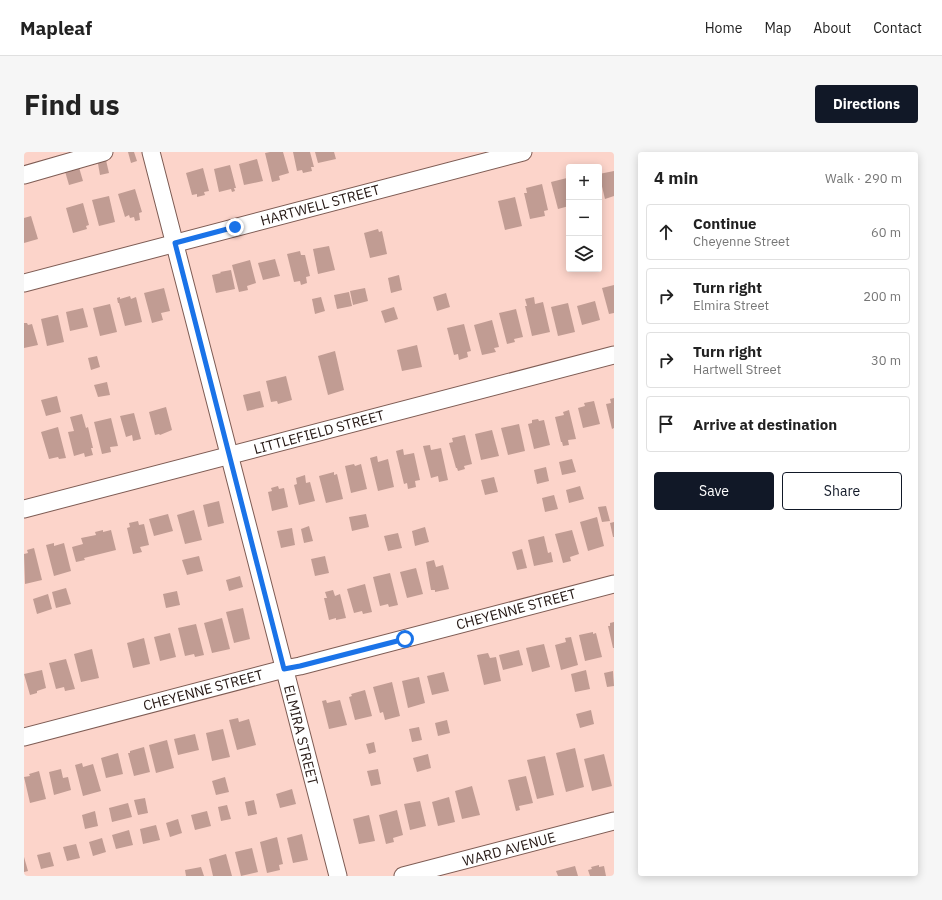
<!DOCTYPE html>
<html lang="en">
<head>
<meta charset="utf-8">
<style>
  body { margin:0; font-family:"IBM Plex Sans",sans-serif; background:#f6f6f6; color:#222 }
  .controls { position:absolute; right:12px; top:12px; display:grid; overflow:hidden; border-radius:4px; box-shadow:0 2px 10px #0003 }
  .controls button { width:36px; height:36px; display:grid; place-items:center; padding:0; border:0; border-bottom:1px solid #e0e0e0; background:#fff; color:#222; font:20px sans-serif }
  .stop { position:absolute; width:12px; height:12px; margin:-9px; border:3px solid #1a73e8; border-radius:50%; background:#fff }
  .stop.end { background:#1a73e8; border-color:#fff; box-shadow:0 1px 4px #0008 }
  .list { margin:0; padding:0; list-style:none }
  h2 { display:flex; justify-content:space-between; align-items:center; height:52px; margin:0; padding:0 16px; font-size:17px }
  h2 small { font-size:13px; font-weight:400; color:#767676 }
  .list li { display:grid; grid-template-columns:26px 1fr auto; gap:12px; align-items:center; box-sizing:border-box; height:56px; margin:0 8px 8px; padding:0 8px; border:1px solid #e0e0e0; border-radius:4px }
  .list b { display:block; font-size:15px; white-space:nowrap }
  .list p { margin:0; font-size:13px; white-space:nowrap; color:#767676 }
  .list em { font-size:13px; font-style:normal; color:#767676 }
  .actions { display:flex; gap:8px; padding:12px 16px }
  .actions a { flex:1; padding:9px 0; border:1px solid #111827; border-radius:4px; text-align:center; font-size:14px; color:#111827 }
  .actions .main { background:#111827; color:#fff }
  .icon { flex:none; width:22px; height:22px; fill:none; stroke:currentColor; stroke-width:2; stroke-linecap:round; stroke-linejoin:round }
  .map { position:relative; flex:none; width:590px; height:724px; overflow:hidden; border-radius:4px }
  header { display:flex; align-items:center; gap:24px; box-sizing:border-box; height:56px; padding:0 20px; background:#fff; border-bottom:1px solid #e0e0e0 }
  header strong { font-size:19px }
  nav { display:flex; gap:22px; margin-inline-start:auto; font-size:14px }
  .intro { display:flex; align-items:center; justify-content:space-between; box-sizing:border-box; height:96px; padding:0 24px }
  h1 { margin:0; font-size:28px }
  .button { padding:10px 18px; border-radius:4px; background:#111827; color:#fff; font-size:14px; font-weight:700 }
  main { display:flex; gap:24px; padding:0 24px }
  aside { flex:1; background:#fff; border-radius:4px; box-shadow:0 2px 10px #0003 }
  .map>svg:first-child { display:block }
  .building { fill:#c19c93 }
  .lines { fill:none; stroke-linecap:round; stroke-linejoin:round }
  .minor-casing { stroke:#7e5c54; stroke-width:19 }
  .minor { stroke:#fff; stroke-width:17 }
  .route { stroke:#1a73e8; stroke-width:5 }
  .labels { text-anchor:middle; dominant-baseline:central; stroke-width:3; stroke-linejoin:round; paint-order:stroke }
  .street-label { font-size:14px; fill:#251814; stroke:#fff }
</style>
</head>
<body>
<header>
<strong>Mapleaf</strong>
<nav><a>Home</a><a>Map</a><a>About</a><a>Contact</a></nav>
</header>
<div class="intro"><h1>Find us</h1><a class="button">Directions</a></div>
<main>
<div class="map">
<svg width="590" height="724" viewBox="0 0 590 724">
  <rect width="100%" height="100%" fill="#fcd4ca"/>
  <!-- building -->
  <g class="building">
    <path d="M 104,0 L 110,0 L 113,9 L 107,11 Z"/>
    <path d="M 246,0 L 259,0 L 265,21 L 255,24 L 256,28 L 248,30 L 241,1 Z"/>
    <path d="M 269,0 L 286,0 L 290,15 L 287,15 L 288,19 L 279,21 L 278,18 L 273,19 Z"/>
    <path d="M 291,0 L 310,0 L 312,7 L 294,11 Z"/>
    <path d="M 81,4 L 85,21 L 76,23 L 73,6 Z"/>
    <path d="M 233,7 L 239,29 L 220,33 L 215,12 Z"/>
    <path d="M 54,12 L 59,29 L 45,33 L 40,16 Z"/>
    <path d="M 206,13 L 212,36 L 210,36 L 211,39 L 208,40 L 207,37 L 195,40 L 190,17 Z"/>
    <path d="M 179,16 L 185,39 L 180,40 L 181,43 L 173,45 L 173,42 L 168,43 L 162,21 Z"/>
    <path d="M 590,19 L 590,44 L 581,47 L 575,22 Z"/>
    <path d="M 543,26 L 545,31 L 545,54 L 534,57 L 527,30 Z"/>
    <path d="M 518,32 L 524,58 L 520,59 L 521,64 L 506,67 L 500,41 L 503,41 L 502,36 Z"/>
    <path d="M 111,37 L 118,60 L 115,61 L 116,68 L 111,69 L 110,65 L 106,66 L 105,63 L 101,65 L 94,42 Z"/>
    <path d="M 85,44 L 91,70 L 75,74 L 68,48 Z"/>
    <path d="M 491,45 L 498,74 L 481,78 L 474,49 Z"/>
    <path d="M 59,51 L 65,73 L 62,74 L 63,77 L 49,81 L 42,56 Z"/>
    <path d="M 7,64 L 14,87 L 0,91 L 0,66 Z"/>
    <path d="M 354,77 L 355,80 L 358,79 L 363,102 L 346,106 L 340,81 Z"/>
    <path d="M 305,94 L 311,118 L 294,122 L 289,97 Z"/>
    <path d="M 276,99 L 277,103 L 281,103 L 286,124 L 282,125 L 283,131 L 277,133 L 276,129 L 270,130 L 263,102 Z"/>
    <path d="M 251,107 L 256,124 L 239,128 L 234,111 Z"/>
    <path d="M 226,108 L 232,131 L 223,134 L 224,138 L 215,140 L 208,113 Z"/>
    <path d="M 207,118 L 211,137 L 192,141 L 188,123 L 197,121 L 196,120 Z"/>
    <path d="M 375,123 L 378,138 L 367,141 L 364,126 Z"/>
    <path d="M 590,133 L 590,161 L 585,162 L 578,136 Z"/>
    <path d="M 140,136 L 146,159 L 137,161 L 139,168 L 128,171 L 120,141 Z"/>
    <path d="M 341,136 L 344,149 L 329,153 L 326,139 Z"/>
    <path d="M 325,140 L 328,154 L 313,157 L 310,143 Z"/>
    <path d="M 422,141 L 426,155 L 413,159 L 409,145 Z"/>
    <path d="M 106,144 L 107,147 L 112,145 L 118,170 L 101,174 L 95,151 L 94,151 L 93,146 L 96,145 L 96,147 Z"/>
    <path d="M 297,145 L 301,159 L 291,162 L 288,147 Z"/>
    <path d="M 510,145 L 511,152 L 519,150 L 526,180 L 508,184 L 501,154 L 503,154 L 501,147 Z"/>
    <path d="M 571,149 L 576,168 L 558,173 L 553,154 Z"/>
    <path d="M 544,151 L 551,180 L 534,184 L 527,155 Z"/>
    <path d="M 86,152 L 93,180 L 76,184 L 69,156 Z"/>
    <path d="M 370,155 L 374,167 L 361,171 L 357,159 Z"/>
    <path d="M 59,156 L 64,175 L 46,179 L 42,160 Z"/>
    <path d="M 492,157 L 499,185 L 490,187 L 491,190 L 483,192 L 475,161 Z"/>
    <path d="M 34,163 L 40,190 L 23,194 L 17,167 Z"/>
    <path d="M 468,168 L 475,195 L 470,196 L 472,200 L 458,203 L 450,173 Z"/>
    <path d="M 0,171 L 3,171 L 4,173 L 8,172 L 14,193 L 0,196 Z"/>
    <path d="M 440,172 L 447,199 L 443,200 L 444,205 L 435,208 L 434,202 L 430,203 L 423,176 Z"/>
    <path d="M 393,193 L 398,215 L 378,219 L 373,198 Z"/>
    <path d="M 311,199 L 320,238 L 304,243 L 294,204 Z"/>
    <path d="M 73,204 L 76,215 L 67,218 L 64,206 Z"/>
    <path d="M 262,224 L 268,248 L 254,252 L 253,249 L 247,250 L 242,229 Z"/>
    <path d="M 83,230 L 86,243 L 74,245 L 70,233 Z"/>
    <path d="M 236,239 L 240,255 L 223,259 L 219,243 Z"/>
    <path d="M 33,244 L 37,260 L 22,264 L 17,248 Z"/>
    <path d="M 590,246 L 590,276 L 588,277 L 582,252 L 587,251 L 586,247 Z"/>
    <path d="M 570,249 L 576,272 L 559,276 L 554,256 L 561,254 L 560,251 Z"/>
    <path d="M 142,255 L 148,278 L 136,283 L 135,282 L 131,283 L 125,260 Z"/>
    <path d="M 545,258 L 552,287 L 544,288 L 545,293 L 539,294 L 538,290 L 537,290 L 531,265 L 540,263 L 539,260 Z"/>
    <path d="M 110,261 L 117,287 L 109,289 L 108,283 L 102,285 L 96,264 Z"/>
    <path d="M 58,262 L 62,276 L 64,275 L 69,296 L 67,296 L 69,303 L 61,305 L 60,301 L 50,304 L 44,280 L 50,279 L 46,265 Z"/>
    <path d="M 87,266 L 94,294 L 86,295 L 87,300 L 78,302 L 70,270 Z"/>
    <path d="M 514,267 L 515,269 L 520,268 L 526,293 L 510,297 L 504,272 L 508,271 L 508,268 Z"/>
    <path d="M 495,272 L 501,299 L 484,303 L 477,276 Z"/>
    <path d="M 34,275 L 42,306 L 35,307 L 34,305 L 25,307 L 17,280 Z"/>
    <path d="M 468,278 L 475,304 L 457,308 L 451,282 Z"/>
    <path d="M 441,283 L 448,312 L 440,314 L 441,317 L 434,319 L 433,316 L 432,316 L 425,291 L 429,290 L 428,286 Z"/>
    <path d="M 406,293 L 407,298 L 417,296 L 424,328 L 415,330 L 414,324 L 407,326 L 399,294 Z"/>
    <path d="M 379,297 L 380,303 L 390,301 L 396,328 L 391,329 L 392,335 L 384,337 L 383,331 L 380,332 L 372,299 Z"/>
    <path d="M 353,304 L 354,310 L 364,307 L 370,335 L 354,339 L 346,306 Z"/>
    <path d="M 548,307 L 552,320 L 538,323 L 535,310 Z"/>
    <path d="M 330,312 L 331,314 L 337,312 L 343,337 L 327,341 L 321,314 Z"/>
    <path d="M 522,315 L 525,329 L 513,332 L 510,318 Z"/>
    <path d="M 310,320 L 310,323 L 313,322 L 319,347 L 302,351 L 295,324 Z"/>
    <path d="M 281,323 L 282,331 L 286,330 L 291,349 L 275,353 L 270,333 L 273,332 L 272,326 Z"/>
    <path d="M 470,325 L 474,340 L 461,343 L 457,328 Z"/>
    <path d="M 254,334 L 255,337 L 260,336 L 264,355 L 248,359 L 244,340 L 248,339 L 247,336 Z"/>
    <path d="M 556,334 L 560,347 L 545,351 L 542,338 Z"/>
    <path d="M 530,343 L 534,357 L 521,360 L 518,346 Z"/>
    <path d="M 195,349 L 200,371 L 184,375 L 179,353 Z"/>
    <path d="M 582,354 L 586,369 L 578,370 L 574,355 Z"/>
    <path d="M 170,358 L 178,388 L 161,392 L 153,363 Z"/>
    <path d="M 144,362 L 149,379 L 130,384 L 125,367 Z"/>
    <path d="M 342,362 L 345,375 L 328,379 L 325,365 Z"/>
    <path d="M 573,365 L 580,394 L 564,399 L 556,370 Z"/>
    <path d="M 114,369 L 115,373 L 120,372 L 125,393 L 116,395 L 118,400 L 109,402 L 103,376 L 106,375 L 105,371 Z"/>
    <path d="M 590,370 L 590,385 L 589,385 L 586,371 Z"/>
    <path d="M 285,374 L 289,389 L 280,391 L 277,377 Z"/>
    <path d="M 401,375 L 405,390 L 391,394 L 388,379 Z"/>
    <path d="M 268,376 L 271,393 L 257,396 L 253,379 Z"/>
    <path d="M 79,378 L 79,380 L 87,378 L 92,398 L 60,406 L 61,408 L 52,410 L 48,395 L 59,392 L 57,386 L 72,383 L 71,380 Z"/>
    <path d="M 548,378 L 555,402 L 546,405 L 547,409 L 539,411 L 531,382 Z"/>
    <path d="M 374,381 L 378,396 L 364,399 L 360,384 Z"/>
    <path d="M 520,384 L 524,401 L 527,400 L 529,410 L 510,414 L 504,388 Z"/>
    <path d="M 30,391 L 30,394 L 40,391 L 47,419 L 30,424 L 22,393 Z"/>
    <path d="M 10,396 L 18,428 L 1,432 L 0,402 L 4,401 L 3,398 Z"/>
    <path d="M 498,397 L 503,416 L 493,418 L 488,400 Z"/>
    <path d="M 175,404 L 179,419 L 163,423 L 158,408 Z"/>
    <path d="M 301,404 L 305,421 L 291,424 L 287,407 Z"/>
    <path d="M 410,408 L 412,415 L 419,413 L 425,437 L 411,440 L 411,438 L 407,438 L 402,410 Z"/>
    <path d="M 392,416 L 399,442 L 383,446 L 376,420 Z"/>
    <path d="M 366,421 L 374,453 L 365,455 L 364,452 L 356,454 L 349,425 Z"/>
    <path d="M 216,424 L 219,435 L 205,439 L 202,428 Z"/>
    <path d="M 341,432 L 348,460 L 339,462 L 338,459 L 330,461 L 323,437 Z"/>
    <path d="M 42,436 L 47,452 L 32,456 L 28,440 Z"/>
    <path d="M 309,438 L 311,444 L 316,442 L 322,466 L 312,468 L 312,466 L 305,468 L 300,446 L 303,446 L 301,440 Z"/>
    <path d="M 153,439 L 156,453 L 142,456 L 139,442 Z"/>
    <path d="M 24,442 L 28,457 L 13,462 L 9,447 Z"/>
    <path d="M 219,456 L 226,487 L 210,491 L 202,460 Z"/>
    <path d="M 198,466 L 206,497 L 188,501 L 180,471 Z"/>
    <path d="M 590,470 L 590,496 L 589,496 L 584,474 L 586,474 L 586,471 Z"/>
    <path d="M 172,472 L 180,503 L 171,505 L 170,502 L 161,504 L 154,476 Z"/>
    <path d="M 569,480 L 569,482 L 572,481 L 578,505 L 561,509 L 555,483 Z"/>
    <path d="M 146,481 L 152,505 L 136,509 L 130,485 Z"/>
    <path d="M 547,485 L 554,513 L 537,518 L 531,493 L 542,490 L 541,486 Z"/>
    <path d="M 120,486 L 126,512 L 109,516 L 103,491 Z"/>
    <path d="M 520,492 L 526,515 L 508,520 L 502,496 Z"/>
    <path d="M 68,497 L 75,526 L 57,530 L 50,502 Z"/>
    <path d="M 495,498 L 499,513 L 479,518 L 475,503 Z"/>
    <path d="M 464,501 L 466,506 L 472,505 L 477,529 L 460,533 L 453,503 Z"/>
    <path d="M 42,507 L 51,537 L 41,539 L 40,535 L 32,537 L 25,511 Z"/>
    <path d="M 18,518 L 22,536 L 13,539 L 13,541 L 6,543 L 0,522 Z"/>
    <path d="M 562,518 L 566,537 L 551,540 L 547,522 Z"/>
    <path d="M 589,519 L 590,534 L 583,535 L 580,521 Z"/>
    <path d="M 420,520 L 425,539 L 408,543 L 403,524 Z"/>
    <path d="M 395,525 L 401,551 L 384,556 L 378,529 Z"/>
    <path d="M 368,530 L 376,564 L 361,568 L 359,560 L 356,561 L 349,535 Z"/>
    <path d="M 341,538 L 348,564 L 331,568 L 325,545 L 328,544 L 327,542 Z"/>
    <path d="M 302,548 L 303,551 L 316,548 L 323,573 L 305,577 L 298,549 Z"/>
    <path d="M 567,558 L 570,572 L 556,576 L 552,562 Z"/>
    <path d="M 214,566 L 215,570 L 225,567 L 232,593 L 213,598 L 205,568 Z"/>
    <path d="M 423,568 L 426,581 L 414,584 L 411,571 Z"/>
    <path d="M 395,575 L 398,588 L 388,590 L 385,577 Z"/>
    <path d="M 199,577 L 206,605 L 188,609 L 182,581 Z"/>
    <path d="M 171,582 L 175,598 L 154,603 L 150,587 Z"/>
    <path d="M 143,588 L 150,616 L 132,621 L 125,593 Z"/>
    <path d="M 350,590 L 352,600 L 345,602 L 342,592 Z"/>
    <path d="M 120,595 L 126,620 L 110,624 L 104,601 L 106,601 L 106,599 Z"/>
    <path d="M 551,596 L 560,635 L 542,640 L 532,601 Z"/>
    <path d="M 94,601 L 99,622 L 82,626 L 77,606 Z"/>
    <path d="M 404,602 L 407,616 L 393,620 L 389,606 Z"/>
    <path d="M 580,602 L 588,634 L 568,639 L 560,607 Z"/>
    <path d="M 521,604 L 530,643 L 513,647 L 503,608 Z"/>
    <path d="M 58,611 L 59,615 L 69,612 L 77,639 L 59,644 L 51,613 Z"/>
    <path d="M 37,617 L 39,626 L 44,625 L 47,638 L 30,643 L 25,620 Z"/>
    <path d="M 354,617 L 357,632 L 347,634 L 343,619 Z"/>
    <path d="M 15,619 L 22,647 L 6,651 L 0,625 L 6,624 L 5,622 Z"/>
    <path d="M 502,624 L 509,651 L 495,654 L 496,658 L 492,659 L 484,628 Z"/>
    <path d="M 201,625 L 205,640 L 192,643 L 188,629 Z"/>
    <path d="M 448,634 L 456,663 L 438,667 L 431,639 Z"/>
    <path d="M 268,637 L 272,652 L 256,656 L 252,642 Z"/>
    <path d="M 425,645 L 431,670 L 414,674 L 408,650 Z"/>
    <path d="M 121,646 L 124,661 L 114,663 L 110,648 Z"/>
    <path d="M 230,648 L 233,662 L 224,664 L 221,650 Z"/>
    <path d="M 396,649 L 402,674 L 386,678 L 380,652 Z"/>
    <path d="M 104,651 L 108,665 L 88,670 L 85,656 Z"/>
    <path d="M 203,653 L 207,667 L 197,669 L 194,655 Z"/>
    <path d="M 373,658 L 379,683 L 369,686 L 370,690 L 362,692 L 355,663 Z"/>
    <path d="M 71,659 L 74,674 L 61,677 L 58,663 Z"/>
    <path d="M 183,659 L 187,674 L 171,678 L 167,663 Z"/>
    <path d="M 345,663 L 351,689 L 335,692 L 329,667 Z"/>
    <path d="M 154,667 L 158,681 L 146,685 L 142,671 Z"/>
    <path d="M 132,673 L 136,688 L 119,692 L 116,677 Z"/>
    <path d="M 105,678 L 109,693 L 92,697 L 88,683 Z"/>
    <path d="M 278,682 L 284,708 L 269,711 L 263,686 Z"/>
    <path d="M 253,685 L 259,712 L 255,713 L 256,718 L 243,721 L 236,690 Z"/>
    <path d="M 78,686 L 82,700 L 69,704 L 65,690 Z"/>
    <path d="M 52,692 L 56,706 L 43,709 L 39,695 Z"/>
    <path d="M 228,696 L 234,720 L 217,724 L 211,700 Z"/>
    <path d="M 26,700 L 30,714 L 17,717 L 13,703 Z"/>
    <path d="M 202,702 L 208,724 L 189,724 L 185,707 Z"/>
    <path d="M 0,705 L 4,719 L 0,720 Z"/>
    <path d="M 575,713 L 575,715 L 580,714 L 582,724 L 566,724 L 564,718 L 568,717 L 567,715 Z"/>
    <path d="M 551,714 L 554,724 L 534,724 L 532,719 Z"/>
    <path d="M 177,715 L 180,724 L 162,724 L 161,718 Z"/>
  </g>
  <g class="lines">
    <defs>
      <g id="minor">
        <path d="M 127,0 L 314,724"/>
        <path d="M 0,23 L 80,0"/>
        <path d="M 0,131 L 499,0"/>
        <path d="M 0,357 L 590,203"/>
        <path d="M 0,585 L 260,517 L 276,514 L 590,432"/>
        <path d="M 379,724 L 590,669"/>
      </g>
    </defs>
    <!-- minor casing -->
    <use href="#minor" class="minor-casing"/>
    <!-- minor -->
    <use href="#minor" class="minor"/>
  </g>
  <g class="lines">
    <!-- route -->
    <path class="route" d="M 211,75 L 151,91 L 260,517 L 276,514 L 381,487"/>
  </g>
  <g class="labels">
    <!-- street labels -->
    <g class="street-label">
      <text transform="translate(296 53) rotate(-15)">HARTWELL STREET</text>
      <text transform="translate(295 280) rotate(-15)">LITTLEFIELD STREET</text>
      <text transform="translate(492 457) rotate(-15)">CHEYENNE STREET</text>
      <text transform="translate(179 538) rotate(-15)">CHEYENNE STREET</text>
      <text transform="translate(277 583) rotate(76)">ELMIRA STREET</text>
      <text transform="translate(485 697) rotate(-15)">WARD AVENUE</text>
    </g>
  </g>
</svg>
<div class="controls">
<button>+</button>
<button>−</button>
<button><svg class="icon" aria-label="layers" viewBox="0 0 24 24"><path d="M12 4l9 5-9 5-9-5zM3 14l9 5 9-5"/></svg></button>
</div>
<div class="stop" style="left:381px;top:487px"></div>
<div class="stop end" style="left:211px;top:75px"></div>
</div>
<aside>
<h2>4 min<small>Walk · 290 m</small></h2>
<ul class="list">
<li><svg class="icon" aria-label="ahead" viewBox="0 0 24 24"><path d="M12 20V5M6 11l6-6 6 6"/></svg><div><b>Continue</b><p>Cheyenne Street</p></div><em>60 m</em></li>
<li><svg class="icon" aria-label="right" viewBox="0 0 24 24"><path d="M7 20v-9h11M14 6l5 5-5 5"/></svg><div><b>Turn right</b><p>Elmira Street</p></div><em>200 m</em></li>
<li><svg class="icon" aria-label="right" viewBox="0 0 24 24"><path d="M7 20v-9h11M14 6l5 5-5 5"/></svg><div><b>Turn right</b><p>Hartwell Street</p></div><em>30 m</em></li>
<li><svg class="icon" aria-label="arrive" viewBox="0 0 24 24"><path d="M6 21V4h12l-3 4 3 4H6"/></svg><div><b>Arrive at destination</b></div></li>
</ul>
<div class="actions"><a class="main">Save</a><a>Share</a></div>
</aside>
</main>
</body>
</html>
